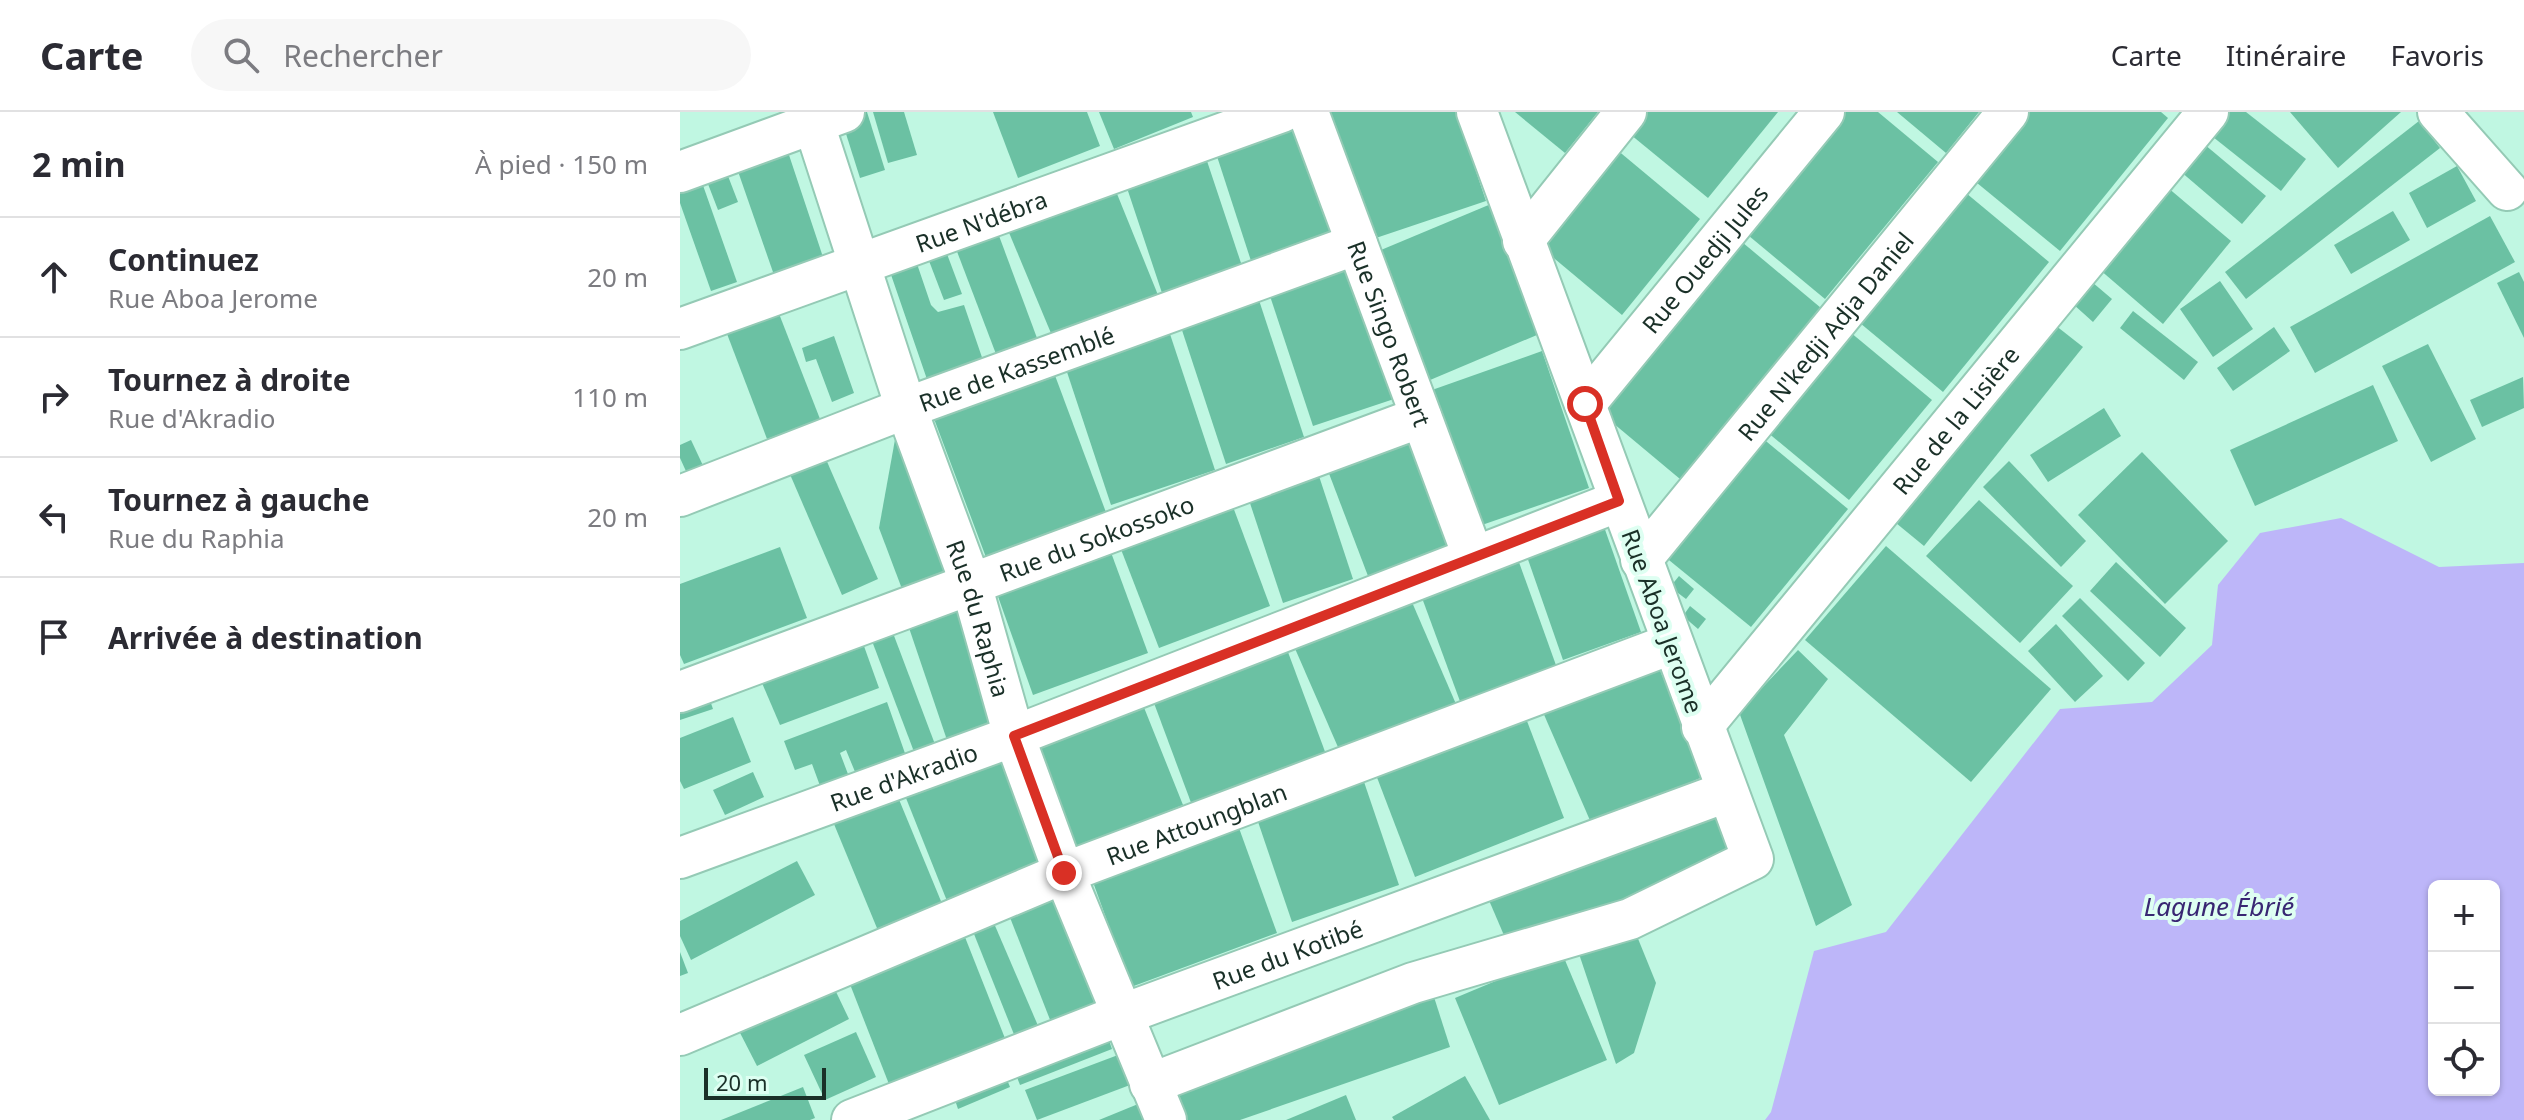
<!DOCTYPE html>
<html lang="fr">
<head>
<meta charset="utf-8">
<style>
  body { margin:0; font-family:"Noto Sans",sans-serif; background:#f7f7f7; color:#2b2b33 }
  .controls { position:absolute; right:24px; bottom:24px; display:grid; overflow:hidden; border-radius:12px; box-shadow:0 2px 6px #0004 }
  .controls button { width:72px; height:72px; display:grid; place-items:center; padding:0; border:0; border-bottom:2px solid #e1e1e2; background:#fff; color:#2b2b33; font:40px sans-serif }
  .scale { position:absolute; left:24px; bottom:20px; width:122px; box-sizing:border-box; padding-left:8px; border:4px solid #1a3028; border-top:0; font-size:22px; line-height:28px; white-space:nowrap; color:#1a3028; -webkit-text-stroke:6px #defff2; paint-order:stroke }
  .stop { position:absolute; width:24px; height:24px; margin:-18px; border:6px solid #d93025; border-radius:50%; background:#fff }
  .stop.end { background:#d93025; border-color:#fff; box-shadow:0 2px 8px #0008 }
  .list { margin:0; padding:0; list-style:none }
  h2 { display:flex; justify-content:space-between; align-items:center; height:104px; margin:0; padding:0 32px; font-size:34px }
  h2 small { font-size:26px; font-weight:400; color:#7c7c81 }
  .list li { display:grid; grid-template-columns:52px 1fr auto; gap:24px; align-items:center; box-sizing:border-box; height:120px; padding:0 32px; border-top:2px solid #e1e1e2 }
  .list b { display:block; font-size:30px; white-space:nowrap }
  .list p { margin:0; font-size:26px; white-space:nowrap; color:#7c7c81 }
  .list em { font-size:26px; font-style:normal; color:#7c7c81 }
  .icon { flex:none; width:44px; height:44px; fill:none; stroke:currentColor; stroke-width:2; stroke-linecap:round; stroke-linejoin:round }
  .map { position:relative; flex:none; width:1844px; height:1008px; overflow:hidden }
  header { display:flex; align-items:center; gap:48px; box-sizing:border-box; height:112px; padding:0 40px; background:#fff; border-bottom:2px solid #e1e1e2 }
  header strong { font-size:38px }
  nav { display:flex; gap:44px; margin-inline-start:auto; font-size:28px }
  .search { width:560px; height:72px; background:#f7f7f7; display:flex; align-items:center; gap:20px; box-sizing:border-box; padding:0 28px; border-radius:44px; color:#7c7c81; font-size:30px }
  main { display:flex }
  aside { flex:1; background:#fff }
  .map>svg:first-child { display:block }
  .water { fill:#bdb6f9; fill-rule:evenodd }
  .building { fill:#6bc1a3 }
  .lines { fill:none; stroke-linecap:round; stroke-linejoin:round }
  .street-casing { stroke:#94cab5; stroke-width:44 }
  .street { stroke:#fff; stroke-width:40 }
  .route { stroke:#d93025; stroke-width:10 }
  .labels { text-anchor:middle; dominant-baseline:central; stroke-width:8; stroke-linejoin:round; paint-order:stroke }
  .street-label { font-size:24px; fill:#1a3028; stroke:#defff2 }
  .water-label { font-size:26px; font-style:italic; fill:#392773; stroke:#defff2 }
</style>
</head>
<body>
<header>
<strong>Carte</strong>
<div class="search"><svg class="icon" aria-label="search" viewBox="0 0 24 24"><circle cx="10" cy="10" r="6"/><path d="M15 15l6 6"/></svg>Rechercher</div>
<nav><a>Carte</a><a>Itinéraire</a><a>Favoris</a></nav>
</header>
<main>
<aside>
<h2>2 min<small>À pied · 150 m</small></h2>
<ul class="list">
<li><svg class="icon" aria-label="ahead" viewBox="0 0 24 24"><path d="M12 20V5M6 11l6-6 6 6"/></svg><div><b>Continuez</b><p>Rue Aboa Jerome</p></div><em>20 m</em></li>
<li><svg class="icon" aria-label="right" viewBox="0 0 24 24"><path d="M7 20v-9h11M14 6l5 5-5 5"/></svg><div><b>Tournez à droite</b><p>Rue d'Akradio</p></div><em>110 m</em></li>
<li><svg class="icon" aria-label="left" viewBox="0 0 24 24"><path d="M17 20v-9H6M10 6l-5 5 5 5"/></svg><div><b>Tournez à gauche</b><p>Rue du Raphia</p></div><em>20 m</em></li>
<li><svg class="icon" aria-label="arrive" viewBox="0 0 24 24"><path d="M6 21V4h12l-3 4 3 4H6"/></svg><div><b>Arrivée à destination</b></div></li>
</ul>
</aside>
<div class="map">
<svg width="1844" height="1008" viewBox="0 0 1844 1008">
  <rect width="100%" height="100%" fill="#c0f7e2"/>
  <!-- water -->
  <path class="water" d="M 1661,406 L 1759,455 L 1844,451 L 1844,1008 L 1085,1008 L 1091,1000 L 1134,839 L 1206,820 L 1380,597 L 1472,590 L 1532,533 L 1538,473 L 1580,421 ZM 1754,774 L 1814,774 L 1814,978 L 1754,978 Z"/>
  <!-- building -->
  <g class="building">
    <path d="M 178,0 L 187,0 L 205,58 L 180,66 L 161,6 Z"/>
    <path d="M 193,0 L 224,0 L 237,43 L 208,51 Z"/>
    <path d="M 313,0 L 407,0 L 420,34 L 338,66 Z"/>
    <path d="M 419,0 L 511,0 L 513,5 L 434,37 Z"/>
    <path d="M 647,0 L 776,0 L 806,89 L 690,128 Z"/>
    <path d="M 835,0 L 918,0 L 885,41 Z"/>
    <path d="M 960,0 L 1098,0 L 1028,86 L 945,18 Z"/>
    <path d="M 1151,0 L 1198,0 L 1258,50 L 1145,187 L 1057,114 Z"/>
    <path d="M 1217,0 L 1299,0 L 1266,41 Z"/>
    <path d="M 1345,0 L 1481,0 L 1488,6 L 1380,139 L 1291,66 Z"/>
    <path d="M 1544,0 L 1566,0 L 1626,47 L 1601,79 L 1528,21 Z"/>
    <path d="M 1610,0 L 1721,0 L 1658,56 Z"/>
    <path d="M 617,3 L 657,124 L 572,152 L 533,32 Z"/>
    <path d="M 1739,9 L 1760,36 L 1566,187 L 1545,160 Z"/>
    <path d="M 104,28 L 143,145 L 94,163 L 53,45 Z"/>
    <path d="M 1524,32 L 1586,84 L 1562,112 L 1500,59 Z"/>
    <path d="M 936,37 L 1020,107 L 942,203 L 857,132 Z"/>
    <path d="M 524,40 L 564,160 L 484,187 L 444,67 Z"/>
    <path d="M 43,51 L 58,90 L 38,98 L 23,59 Z"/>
    <path d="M 1777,54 L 1796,89 L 1747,116 L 1729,81 Z"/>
    <path d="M 19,62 L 57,170 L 31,179 L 0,91 L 0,68 Z"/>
    <path d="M 431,67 L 478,183 L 373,226 L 325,111 Z"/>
    <path d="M 1487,75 L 1551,129 L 1483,212 L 1419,157 Z"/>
    <path d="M 1286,81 L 1369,150 L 1263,280 L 1180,211 Z"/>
    <path d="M 811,92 L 864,220 L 743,271 L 689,143 Z"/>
    <path d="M 1713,99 L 1730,128 L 1671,162 L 1654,133 Z"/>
    <path d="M 1810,104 L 1835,150 L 1635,261 L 1610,215 Z"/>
    <path d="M 315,113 L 357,226 L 316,242 L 273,129 Z"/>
    <path d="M 1056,125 L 1141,196 L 1000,367 L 915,296 Z"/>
    <path d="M 264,134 L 282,182 L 264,188 L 246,141 Z"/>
    <path d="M 235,146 L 251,193 L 258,200 L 284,193 L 306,257 L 250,276 L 208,154 Z"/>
    <path d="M 668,150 L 714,287 L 633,314 L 588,178 Z"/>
    <path d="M 1839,160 L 1844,170 L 1844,226 L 1817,171 Z"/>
    <path d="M 1540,169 L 1573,217 L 1533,245 L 1500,197 Z"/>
    <path d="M 1412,170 L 1432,187 L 1413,210 L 1393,192 Z"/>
    <path d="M 576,179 L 624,325 L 546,352 L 498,206 Z"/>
    <path d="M 96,194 L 140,307 L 87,327 L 44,214 Z"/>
    <path d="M 1453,199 L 1518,250 L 1504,268 L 1440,216 Z"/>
    <path d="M 1375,213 L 1403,235 L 1244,434 L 1216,411 Z"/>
    <path d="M 1594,215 L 1610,239 L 1553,279 L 1537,256 Z"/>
    <path d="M 489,219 L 535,358 L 431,393 L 385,254 Z"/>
    <path d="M 1170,220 L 1252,288 L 1169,388 L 1087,320 Z"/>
    <path d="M 154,224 L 174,281 L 152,290 L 136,247 L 126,250 L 122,236 Z"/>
    <path d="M 1748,232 L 1796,327 L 1751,350 L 1702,254 Z"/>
    <path d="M 862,239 L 909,376 L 799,414 L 752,278 Z"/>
    <path d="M 370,250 L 427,403 L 307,448 L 250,296 Z"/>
    <path d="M 1843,265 L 1844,296 L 1802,315 L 1790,288 Z"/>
    <path d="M 1693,273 L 1718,329 L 1575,394 L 1550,338 Z"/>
    <path d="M 1424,296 L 1441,324 L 1368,370 L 1350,343 Z"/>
    <path d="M 218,311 L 266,458 L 222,477 L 199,416 Z"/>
    <path d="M 727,320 L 770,433 L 688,464 L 645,351 Z"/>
    <path d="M 1081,325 L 1168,397 L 1071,515 L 984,444 Z"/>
    <path d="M 11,328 L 26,360 L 10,368 L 0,346 L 0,333 Z"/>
    <path d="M 1462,340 L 1548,429 L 1485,492 L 1398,403 Z"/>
    <path d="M 145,345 L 198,467 L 162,483 L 109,360 Z"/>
    <path d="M 1329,349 L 1406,429 L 1381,455 L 1303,375 Z"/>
    <path d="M 636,355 L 673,467 L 603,491 L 566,379 Z"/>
    <path d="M 549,384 L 590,494 L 479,536 L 437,427 Z"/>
    <path d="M 1299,388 L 1393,474 L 1340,531 L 1246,444 Z"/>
    <path d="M 922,409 L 961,520 L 883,548 L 844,436 Z"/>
    <path d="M 1206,434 L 1371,577 L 1291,670 L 1125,528 Z"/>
    <path d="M 100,435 L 127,506 L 4,552 L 0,543 L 0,472 Z"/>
    <path d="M 429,435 L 468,541 L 353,583 L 315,476 Z"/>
    <path d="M 835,439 L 877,556 L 781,592 L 738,475 Z"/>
    <path d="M 1436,450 L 1506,516 L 1480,545 L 1410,479 Z"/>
    <path d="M 999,464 L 1014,477 L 1006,487 L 990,475 Z"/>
    <path d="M 728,481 L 776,592 L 661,642 L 613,532 Z"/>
    <path d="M 1400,486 L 1465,551 L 1448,569 L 1382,504 Z"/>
    <path d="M 280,488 L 323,610 L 268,631 L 226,507 Z"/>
    <path d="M 1010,494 L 1026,507 L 1018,517 L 1003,504 Z"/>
    <path d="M 1376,512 L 1423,564 L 1395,590 L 1348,539 Z"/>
    <path d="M 213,521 L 256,635 L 236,645 L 192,529 Z"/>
    <path d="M 180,523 L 199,576 L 100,613 L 79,564 Z"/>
    <path d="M 605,532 L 647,645 L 513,696 L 471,583 Z"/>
    <path d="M 1118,538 L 1148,567 L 1104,623 L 1172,793 L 1136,814 L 1059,600 Z"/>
    <path d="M 976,549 L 1025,664 L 912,713 L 862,598 Z"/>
    <path d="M 26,577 L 33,597 L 0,608 L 0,586 Z"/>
    <path d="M 459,583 L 503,693 L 392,737 L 349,627 Z"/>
    <path d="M 207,590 L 227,647 L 178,667 L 166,638 L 160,641 L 171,670 L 143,682 L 132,652 L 115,658 L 104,629 Z"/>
    <path d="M 842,596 L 884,706 L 735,765 L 693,655 Z"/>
    <path d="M 53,605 L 71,650 L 4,677 L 0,669 L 0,626 Z"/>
    <path d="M 324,635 L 369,749 L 267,789 L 222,676 Z"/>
    <path d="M 73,660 L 84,685 L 45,703 L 33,678 Z"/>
    <path d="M 681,661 L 719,773 L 612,810 L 574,698 Z"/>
    <path d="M 213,673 L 263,794 L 199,821 L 149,700 Z"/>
    <path d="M 1034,691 L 1055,740 L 829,835 L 808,786 Z"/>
    <path d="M 555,705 L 597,821 L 451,875 L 409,759 Z"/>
    <path d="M 117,749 L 135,783 L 11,848 L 0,824 L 0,809 Z"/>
    <path d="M 380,782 L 429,900 L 376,923 L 329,803 Z"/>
    <path d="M 950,807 L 976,871 L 954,941 L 936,952 L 894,827 Z"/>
    <path d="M 313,809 L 362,923 L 339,935 L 292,817 Z"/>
    <path d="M 281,815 L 330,939 L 214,985 L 166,862 Z"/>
    <path d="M 0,840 L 8,861 L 0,864 Z"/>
    <path d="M 882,841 L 927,948 L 819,993 L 775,886 Z"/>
    <path d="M 148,863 L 169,907 L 77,954 L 55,911 Z"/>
    <path d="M 754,885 L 770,935 L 560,1008 L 505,1008 L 493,976 Z"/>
    <path d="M 423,911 L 432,937 L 340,973 L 331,950 Z"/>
    <path d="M 176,920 L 196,965 L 145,988 L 124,943 Z"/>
    <path d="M 446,940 L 458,970 L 357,1008 L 345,978 Z"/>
    <path d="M 322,955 L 330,975 L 278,997 L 271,976 Z"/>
    <path d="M 785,964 L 810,1008 L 714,1008 L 712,1005 Z"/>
    <path d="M 123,975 L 135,1006 L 130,1008 L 41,1008 Z"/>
    <path d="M 666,983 L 676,1008 L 606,1008 Z"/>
    <path d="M 463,990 L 470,1008 L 419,1008 Z"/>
  </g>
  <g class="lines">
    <defs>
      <g id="street">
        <path id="s1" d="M 130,0 L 226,296 L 291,472 L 334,624 L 384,761 L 486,1008"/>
        <path id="s2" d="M 628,0 L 793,444"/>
        <path d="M 1758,0 L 1827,78"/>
        <path d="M 0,60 L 164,0"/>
        <path d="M 843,129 L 946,0"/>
        <path id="s3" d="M 0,217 L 602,0"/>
        <path id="s4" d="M 905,292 L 1144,0"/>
        <path id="s5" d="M 0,384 L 226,296 L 677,132"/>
        <path id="s6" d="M 961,448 L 1328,0"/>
        <path id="s7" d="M 0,580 L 741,305"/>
        <path id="s8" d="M 1022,615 L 1528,0"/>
        <path id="s9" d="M 0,746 L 334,624 L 939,389"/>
        <path id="s10" d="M 0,923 L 384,761 L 991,532"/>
        <path d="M 470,972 L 733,871 L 950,807 L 1073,747 L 797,0"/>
        <path id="s11" d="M 172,1008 L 441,903 L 1046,680"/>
      </g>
    </defs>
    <!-- street casing -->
    <use href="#street" class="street-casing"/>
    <!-- street -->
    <use href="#street" class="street"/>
  </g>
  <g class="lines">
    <!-- route -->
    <path class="route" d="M 384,761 L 334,624 L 939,389 L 905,292"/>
  </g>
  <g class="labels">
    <!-- street labels -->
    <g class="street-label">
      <text stroke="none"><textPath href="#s3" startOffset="320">Rue N'débra</textPath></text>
      <text stroke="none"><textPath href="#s4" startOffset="188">Rue Ouedji Jules</textPath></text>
      <text stroke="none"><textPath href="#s2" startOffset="236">Rue Singo Robert</textPath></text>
      <text stroke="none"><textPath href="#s6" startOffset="290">Rue N'kedji Adja Daniel</textPath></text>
      <text stroke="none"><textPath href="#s5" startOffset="360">Rue de Kassemblé</textPath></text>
      <text stroke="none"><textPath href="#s8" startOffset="398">Rue de la Lisière</textPath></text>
      <text stroke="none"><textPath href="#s7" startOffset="444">Rue du Sokossoko</textPath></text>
      <text stroke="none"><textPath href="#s1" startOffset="534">Rue du Raphia</textPath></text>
      <text transform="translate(983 509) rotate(70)">Rue Aboa Jerome</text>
      <text stroke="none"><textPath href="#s9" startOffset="238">Rue d'Akradio</textPath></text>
      <text stroke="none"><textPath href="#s10" startOffset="558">Rue Attoungblan</textPath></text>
      <text stroke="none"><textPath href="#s11" startOffset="466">Rue du Kotibé</textPath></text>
    </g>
    <!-- water labels -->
    <g class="water-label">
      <text x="1539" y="794">Lagune Ébrié</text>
    </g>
  </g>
</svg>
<div class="controls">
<button>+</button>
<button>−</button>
<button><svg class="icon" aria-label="locate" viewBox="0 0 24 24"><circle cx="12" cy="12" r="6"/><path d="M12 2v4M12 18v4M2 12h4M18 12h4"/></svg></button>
</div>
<div class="scale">20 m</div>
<div class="stop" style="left:905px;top:292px"></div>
<div class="stop end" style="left:384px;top:761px"></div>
</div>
</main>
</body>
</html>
